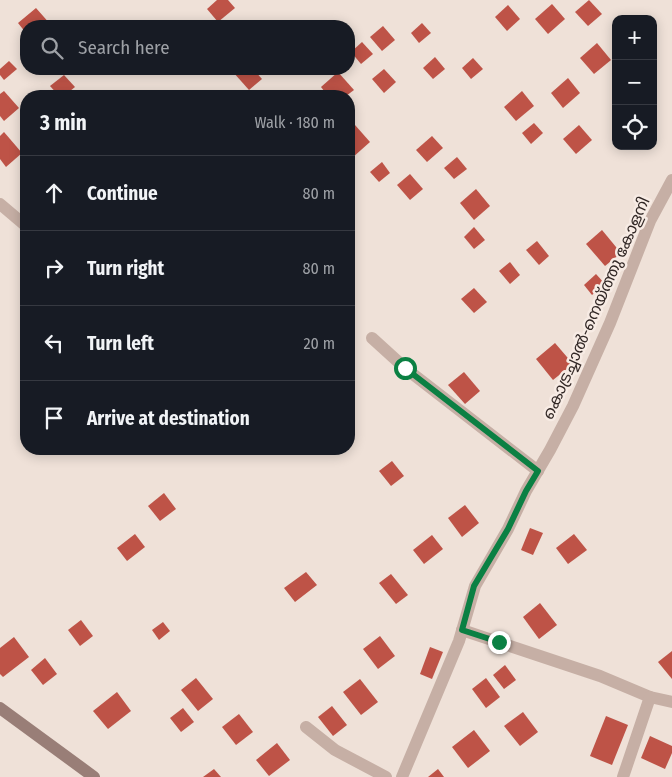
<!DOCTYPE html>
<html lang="en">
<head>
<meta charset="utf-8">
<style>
  body { margin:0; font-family:"Fira Sans Condensed","Noto Sans Malayalam",sans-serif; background:#20242c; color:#f1f3f6 }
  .controls { position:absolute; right:15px; top:15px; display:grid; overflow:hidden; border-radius:10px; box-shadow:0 2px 12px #0003 }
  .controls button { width:45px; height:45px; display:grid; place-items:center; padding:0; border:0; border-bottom:1px solid #363941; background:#171b24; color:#f1f3f6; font:25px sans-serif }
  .stop { position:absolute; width:15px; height:15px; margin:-11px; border:4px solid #0b8043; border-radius:50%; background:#fff }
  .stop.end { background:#0b8043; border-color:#fff; box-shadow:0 1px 5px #0008 }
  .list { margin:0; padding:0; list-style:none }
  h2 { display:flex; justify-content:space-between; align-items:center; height:65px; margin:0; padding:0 20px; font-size:21px }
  h2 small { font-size:16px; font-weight:400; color:#9ea1a6 }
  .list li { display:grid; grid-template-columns:32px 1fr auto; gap:15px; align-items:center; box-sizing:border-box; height:75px; padding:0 20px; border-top:1px solid #363941 }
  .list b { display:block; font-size:19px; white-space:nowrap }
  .list em { font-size:16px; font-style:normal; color:#9ea1a6 }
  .icon { flex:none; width:28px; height:28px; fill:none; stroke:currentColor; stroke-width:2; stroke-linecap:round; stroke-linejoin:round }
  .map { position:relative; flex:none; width:672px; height:777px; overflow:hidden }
  .search { position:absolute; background:#171b24; box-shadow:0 2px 12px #0003; left:20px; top:20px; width:335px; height:55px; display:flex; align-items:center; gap:12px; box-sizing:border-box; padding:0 18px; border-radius:20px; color:#9ea1a6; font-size:19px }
  .panel { position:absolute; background:#171b24; box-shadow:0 2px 12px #0003; left:20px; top:90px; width:335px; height:365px; border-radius:20px }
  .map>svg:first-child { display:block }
  .building { fill:#be5347 }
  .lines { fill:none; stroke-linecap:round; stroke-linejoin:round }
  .minor { stroke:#c6afa5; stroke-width:12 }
  .secondary { stroke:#997e77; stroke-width:12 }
  .route { stroke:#0b8043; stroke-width:6 }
  .labels { text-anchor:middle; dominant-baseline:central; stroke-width:5; stroke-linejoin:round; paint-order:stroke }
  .street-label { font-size:16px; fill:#322826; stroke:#f7ebe4 }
</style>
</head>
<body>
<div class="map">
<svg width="672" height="777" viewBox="0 0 672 777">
  <rect width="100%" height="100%" fill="#efe1d8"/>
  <!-- building -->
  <g class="building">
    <path d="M 217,0 L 228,0 L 235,8 L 218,22 L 207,9 Z"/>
    <path d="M 589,0 L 602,14 L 588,26 L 575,12 Z"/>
    <path d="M 552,4 L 565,19 L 548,34 L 535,19 Z"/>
    <path d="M 508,5 L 520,19 L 507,31 L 495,17 Z"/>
    <path d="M 36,8 L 51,25 L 49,26 L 26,26 L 26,33 L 18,23 Z"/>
    <path d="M 422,23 L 431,33 L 419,43 L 411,33 Z"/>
    <path d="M 383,26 L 395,40 L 382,51 L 370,37 Z"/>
    <path d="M 362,42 L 373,54 L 361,64 L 351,52 Z"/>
    <path d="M 597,43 L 611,60 L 594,74 L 580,58 Z"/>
    <path d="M 435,57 L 445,69 L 433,79 L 423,68 Z"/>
    <path d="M 473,58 L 483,69 L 471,79 L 462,68 Z"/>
    <path d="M 9,61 L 17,69 L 4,80 L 0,75 L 0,69 Z"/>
    <path d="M 238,69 L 253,69 L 262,79 L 249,90 L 233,72 Z"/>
    <path d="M 384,69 L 396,82 L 384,93 L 372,79 Z"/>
    <path d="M 338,72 L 354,90 L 346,96 L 328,96 L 321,87 Z"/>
    <path d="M 64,75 L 75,87 L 64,96 L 59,96 L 50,86 Z"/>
    <path d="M 568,78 L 580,93 L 563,108 L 551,93 Z"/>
    <path d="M 4,91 L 19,108 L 4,121 L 0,116 L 0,94 Z"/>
    <path d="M 522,91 L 534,106 L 516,121 L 504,107 Z"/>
    <path d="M 534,123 L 543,133 L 531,144 L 522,133 Z"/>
    <path d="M 355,125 L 370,142 L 352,158 L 349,155 L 349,131 Z"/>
    <path d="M 579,125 L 592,140 L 576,154 L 563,139 Z"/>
    <path d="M 4,132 L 22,153 L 6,167 L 0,159 L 0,136 Z"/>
    <path d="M 432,136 L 443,148 L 427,162 L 416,150 Z"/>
    <path d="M 457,157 L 467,169 L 454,179 L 444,168 Z"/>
    <path d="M 382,162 L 390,173 L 379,182 L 370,172 Z"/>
    <path d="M 410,174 L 423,189 L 410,200 L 397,185 Z"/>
    <path d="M 476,189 L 490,206 L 474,220 L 460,203 Z"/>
    <path d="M 474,227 L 485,240 L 474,249 L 464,237 Z"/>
    <path d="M 602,230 L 621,253 L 605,266 L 586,244 Z"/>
    <path d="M 537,241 L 549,256 L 539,265 L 526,250 Z"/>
    <path d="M 510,262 L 520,275 L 510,284 L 499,271 Z"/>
    <path d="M 596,274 L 605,284 L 592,295 L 584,285 Z"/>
    <path d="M 474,288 L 487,302 L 474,313 L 461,299 Z"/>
    <path d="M 555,343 L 573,364 L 553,380 L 536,359 Z"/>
    <path d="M 464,372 L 480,391 L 465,404 L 448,385 Z"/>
    <path d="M 392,461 L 404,476 L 391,486 L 379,471 Z"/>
    <path d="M 164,493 L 176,509 L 160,521 L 148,506 Z"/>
    <path d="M 465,505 L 479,523 L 462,537 L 448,518 Z"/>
    <path d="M 530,528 L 543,533 L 533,555 L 521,550 Z"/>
    <path d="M 135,534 L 145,547 L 127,561 L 117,548 Z"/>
    <path d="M 574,534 L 587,550 L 568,564 L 556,548 Z"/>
    <path d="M 432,535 L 443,549 L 424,564 L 413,550 Z"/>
    <path d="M 306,572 L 317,585 L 295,602 L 284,588 Z"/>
    <path d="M 391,574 L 408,595 L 396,604 L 379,583 Z"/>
    <path d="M 540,603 L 557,625 L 539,639 L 523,617 Z"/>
    <path d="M 81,620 L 93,636 L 80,646 L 68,630 Z"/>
    <path d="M 163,622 L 170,631 L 159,640 L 152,630 Z"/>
    <path d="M 380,636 L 395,656 L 378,669 L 363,649 Z"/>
    <path d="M 14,637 L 29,657 L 3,677 L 0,674 L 0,648 Z"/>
    <path d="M 430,647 L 443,652 L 432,679 L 420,674 Z"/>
    <path d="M 672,651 L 672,679 L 658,662 Z"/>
    <path d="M 45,658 L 57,674 L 43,685 L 31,670 Z"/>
    <path d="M 505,665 L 516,680 L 504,689 L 493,675 Z"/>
    <path d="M 196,678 L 213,699 L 198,711 L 181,690 Z"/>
    <path d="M 486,678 L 500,697 L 486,708 L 472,689 Z"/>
    <path d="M 360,679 L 378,702 L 361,715 L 343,692 Z"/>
    <path d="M 117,692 L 131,711 L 108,729 L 93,711 Z"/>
    <path d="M 332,706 L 347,725 L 333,736 L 318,717 Z"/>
    <path d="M 183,708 L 194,722 L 181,732 L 170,718 Z"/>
    <path d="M 523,712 L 538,732 L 520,746 L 504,726 Z"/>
    <path d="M 239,714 L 253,732 L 236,745 L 222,727 Z"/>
    <path d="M 606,716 L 628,725 L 612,765 L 590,756 Z"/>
    <path d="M 474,730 L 490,751 L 468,768 L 452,747 Z"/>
    <path d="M 650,736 L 672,746 L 672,753 L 665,769 L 641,758 Z"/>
    <path d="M 277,743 L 290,760 L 269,776 L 256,760 Z"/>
    <path d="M 214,769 L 221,777 L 203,777 Z"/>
    <path d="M 438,769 L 444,777 L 428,777 Z"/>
  </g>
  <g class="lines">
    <!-- minor -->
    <g class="minor">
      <path d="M 0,204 L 26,226"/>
      <path d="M 372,338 L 405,368 L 538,471"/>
      <path d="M 462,630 L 600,676 L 650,697 L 672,702"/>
      <path d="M 306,727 L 335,750 L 386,777"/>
      <path d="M 402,777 L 459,641 L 475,586 L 508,529 L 526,491 L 550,450 L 573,406 L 610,323 L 650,221 L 672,180"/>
      <path d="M 623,777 L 650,697"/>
    </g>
    <!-- secondary -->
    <path class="secondary" d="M 0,708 L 94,777"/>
  </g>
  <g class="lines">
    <!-- route -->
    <path class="route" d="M 405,368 L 538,471 L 526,491 L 508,529 L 474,586 L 462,630 L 499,642"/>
  </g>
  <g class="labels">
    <!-- street labels -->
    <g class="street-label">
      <text transform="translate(596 308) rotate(-66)">കൊട്രച്ചാൽ-നെയ്ത്തു കോളനി</text>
    </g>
  </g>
</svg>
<div class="controls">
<button>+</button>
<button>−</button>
<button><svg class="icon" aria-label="locate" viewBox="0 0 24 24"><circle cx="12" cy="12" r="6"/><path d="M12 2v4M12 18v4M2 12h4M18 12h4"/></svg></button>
</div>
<div class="stop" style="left:405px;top:368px"></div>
<div class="stop end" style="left:499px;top:642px"></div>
<div class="search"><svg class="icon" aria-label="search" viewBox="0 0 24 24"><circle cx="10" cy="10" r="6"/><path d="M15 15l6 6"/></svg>Search here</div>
<section class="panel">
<h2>3 min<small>Walk · 180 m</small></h2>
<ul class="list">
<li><svg class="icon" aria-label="ahead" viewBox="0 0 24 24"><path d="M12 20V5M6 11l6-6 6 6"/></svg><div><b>Continue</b></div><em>80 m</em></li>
<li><svg class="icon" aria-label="right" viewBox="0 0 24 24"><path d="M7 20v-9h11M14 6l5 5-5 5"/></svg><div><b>Turn right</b></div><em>80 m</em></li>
<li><svg class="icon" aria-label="left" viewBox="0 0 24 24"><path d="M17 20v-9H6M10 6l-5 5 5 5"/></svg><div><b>Turn left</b></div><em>20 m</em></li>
<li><svg class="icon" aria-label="arrive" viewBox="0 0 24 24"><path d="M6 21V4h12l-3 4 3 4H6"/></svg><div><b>Arrive at destination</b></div></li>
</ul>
</section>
</div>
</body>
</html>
